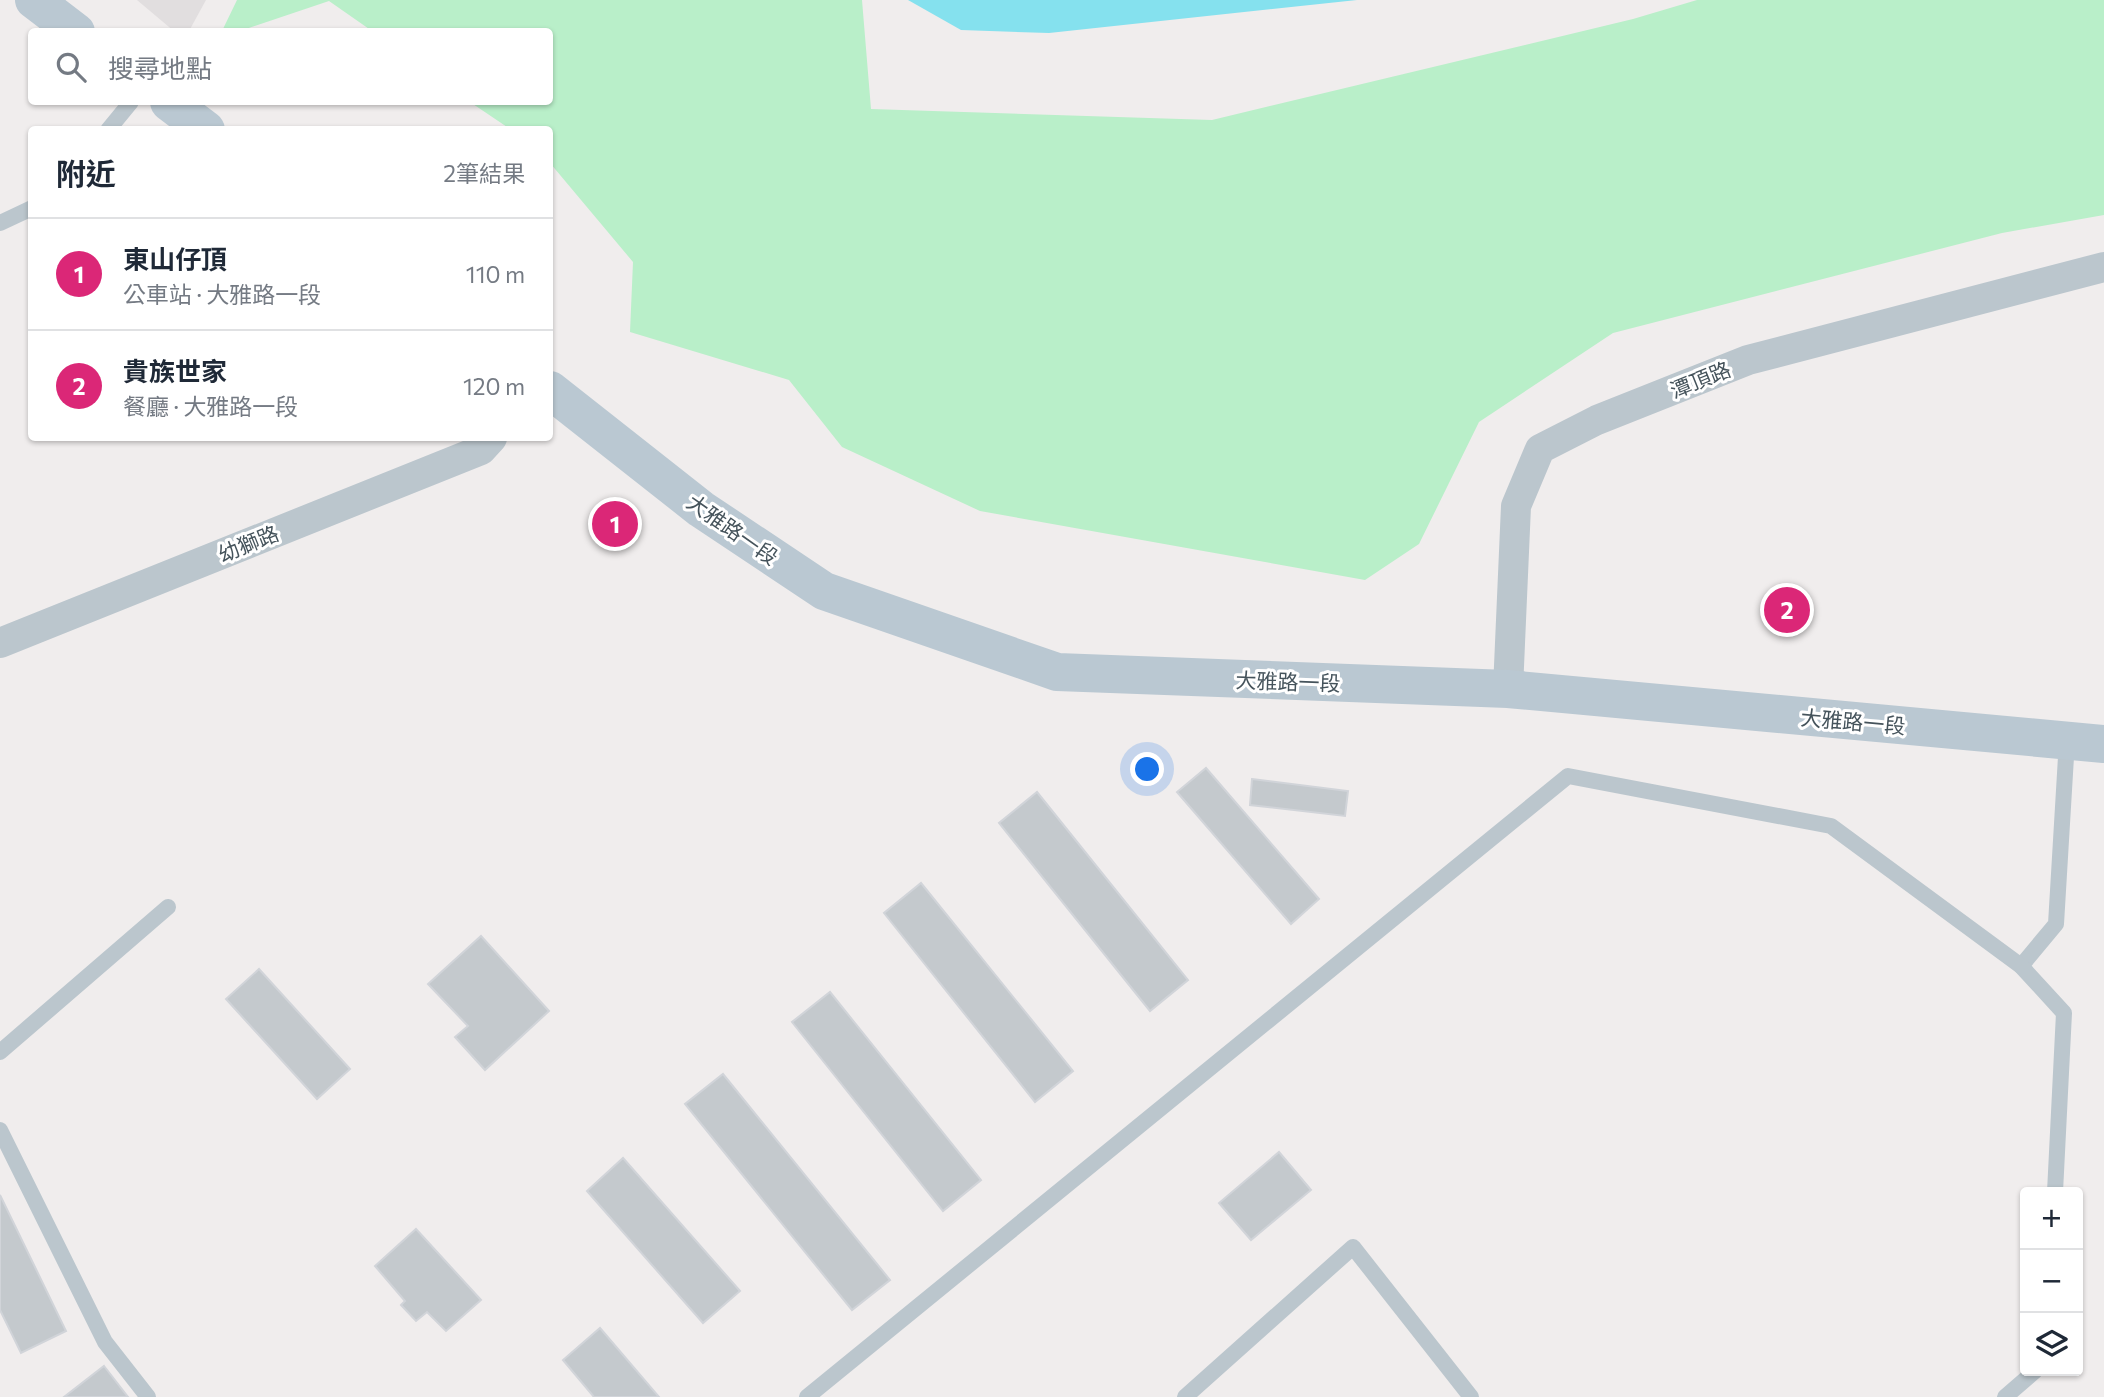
<!DOCTYPE html>
<html lang="zh-TW">
<head>
<meta charset="utf-8">
<style>
  body { margin:0; font-family:Commissioner,"Noto Sans TC",sans-serif; background:#f2f2f3; color:#1f2937 }
  .controls { position:absolute; right:21px; bottom:21px; display:grid; overflow:hidden; border-radius:7px; box-shadow:0 2px 5px #0004 }
  .controls button { width:63px; height:63px; display:grid; place-items:center; padding:0; border:0; border-bottom:2px solid #e0e1e3; background:#fff; color:#1f2937; font:35px sans-serif }
  .you { position:absolute; left:1148px; top:770px; width:24px; height:24px; margin:-18px; border:5px solid #fff; border-radius:50%; background:#1a73e8; box-shadow:0 0 0 10px #1a73e833 }
  .badge { display:grid; place-items:center; width:46px; height:46px; border-radius:50%; background:#db2777; color:#fff; font-size:23px; font-weight:700 }
  .pin { position:absolute; translate:-50% -50%; border:4px solid #fff; box-shadow:0 2px 7px #0006 }
  .list { margin:0; padding:0; list-style:none }
  h2 { display:flex; justify-content:space-between; align-items:center; height:91px; margin:0; padding:0 28px; font-size:30px }
  h2 small { font-size:23px; font-weight:400; color:#747a83 }
  .list li { display:grid; grid-template-columns:46px 1fr auto; gap:21px; align-items:center; box-sizing:border-box; height:112px; padding:0 28px; border-top:2px solid #e0e1e3 }
  .list b { display:block; font-size:26px; white-space:nowrap }
  .list p { margin:0; font-size:23px; white-space:nowrap; color:#747a83 }
  .list em { font-size:23px; font-style:normal; color:#747a83 }
  .icon { flex:none; width:38px; height:38px; fill:none; stroke:currentColor; stroke-width:2; stroke-linecap:round; stroke-linejoin:round }
  .map { position:relative; flex:none; width:2104px; height:1397px; overflow:hidden }
  .search { position:absolute; background:#fff; box-shadow:0 2px 5px #0004; left:28px; top:28px; width:525px; height:77px; display:flex; align-items:center; gap:18px; box-sizing:border-box; padding:0 24px; border-radius:7px; color:#747a83; font-size:26px }
  .panel { position:absolute; background:#fff; box-shadow:0 2px 5px #0004; left:28px; top:126px; width:525px; height:315px; border-radius:7px }
  .map>svg:first-child { display:block }
  .education { fill:#e1dedf }
  .green { fill:#b9efc9 }
  .water { fill:#85e1ee }
  .building { fill:#c4c9cd; stroke:#d1d4d9; stroke-width:2 }
  .lines { fill:none; stroke-linecap:round; stroke-linejoin:round }
  .lane { stroke:#bbc6cd; stroke-width:16 }
  .street { stroke:#bbc6cd; stroke-width:30 }
  .secondary { stroke:#bac8d2; stroke-width:38 }
  .labels { text-anchor:middle; dominant-baseline:central; stroke-width:6; stroke-linejoin:round; paint-order:stroke }
  .street-label { font-size:21px; fill:#45535b; stroke:#fff }
</style>
</head>
<body>
<div class="map">
<svg width="2104" height="1397" viewBox="0 0 2104 1397">
  <rect width="100%" height="100%" fill="#f0eded"/>
  <!-- education -->
  <path class="education" d="M 137,0 L 206,0 L 189,31 L 175,32 Z"/>
  <!-- green -->
  <path class="green" d="M 237,0 L 862,0 L 871,109 L 1212,120 L 1633,19 L 1697,0 L 2104,0 L 2104,215 L 2002,233 L 1613,333 L 1479,422 L 1419,544 L 1365,580 L 980,511 L 842,447 L 789,380 L 630,332 L 633,262 L 550,163 L 550,130 L 510,129 L 470,102 L 550,102 L 550,32 L 372,31 L 329,1 L 240,31 L 222,31 Z"/>
  <!-- water -->
  <path class="water" d="M 908,0 L 1357,0 L 1049,33 L 961,30 Z"/>
  <!-- building -->
  <g class="building">
    <path d="M 1206,768 L 1319,899 L 1291,924 L 1177,792 Z"/>
    <path d="M 1252,779 L 1348,791 L 1345,816 L 1250,805 Z"/>
    <path d="M 1037,792 L 1188,980 L 1150,1011 L 999,823 Z"/>
    <path d="M 921,883 L 1073,1071 L 1035,1102 L 884,913 Z"/>
    <path d="M 481,936 L 549,1011 L 485,1070 L 455,1037 L 468,1026 L 428,984 Z"/>
    <path d="M 259,969 L 350,1069 L 317,1099 L 226,999 Z"/>
    <path d="M 830,992 L 981,1180 L 943,1211 L 792,1022 Z"/>
    <path d="M 723,1074 L 890,1280 L 852,1310 L 685,1104 Z"/>
    <path d="M 1279,1152 L 1311,1190 L 1251,1240 L 1219,1203 Z"/>
    <path d="M 623,1158 L 740,1291 L 703,1323 L 587,1191 Z"/>
    <path d="M 0,1195 L 66,1331 L 21,1353 L 0,1310 Z"/>
    <path d="M 416,1229 L 481,1300 L 446,1331 L 427,1312 L 416,1321 L 401,1305 L 405,1301 L 375,1266 Z"/>
    <path d="M 600,1328 L 659,1397 L 594,1397 L 563,1360 Z"/>
    <path d="M 104,1366 L 128,1397 L 64,1397 Z"/>
  </g>
  <g class="lines">
    <!-- lane -->
    <g class="lane">
      <path d="M 108,130 L 131,102"/>
      <path d="M 0,223 L 32,208"/>
      <path d="M 2021,966 L 2056,924 L 2067,740"/>
      <path d="M 0,1052 L 168,907"/>
      <path d="M 0,1130 L 105,1342 L 148,1397"/>
      <path d="M 807,1397 L 1568,776 L 1831,826 L 2021,966 L 2064,1013 L 2055,1192"/>
      <path d="M 1185,1397 L 1353,1247 L 1471,1397"/>
      <path d="M 2005,1397 L 2035,1371"/>
    </g>
    <!-- street -->
    <g class="street">
      <path d="M 0,643 L 481,450 L 492,438"/>
      <path d="M 1508,689 L 1516,506 L 1540,449 L 1597,420 L 1748,360 L 2104,267"/>
    </g>
    <!-- secondary -->
    <g class="secondary">
      <path d="M 34,0 L 76,32"/>
      <path d="M 169,102 L 206,130"/>
      <path d="M 550,390 L 701,509 L 824,591 L 1057,672 L 1508,689 L 2104,744"/>
    </g>
  </g>
  <g class="labels">
    <!-- street labels -->
    <g class="street-label">
      <text transform="translate(1700 379) rotate(-22)">潭頂路</text>
      <text transform="translate(733 529) rotate(35)">大雅路一段</text>
      <text transform="translate(248 543) rotate(-22)">幼獅路</text>
      <text transform="translate(1288 681) rotate(2)">大雅路一段</text>
      <text transform="translate(1853 721) rotate(5)">大雅路一段</text>
    </g>
  </g>
</svg>
<div class="controls">
<button>+</button>
<button>−</button>
<button><svg class="icon" aria-label="layers" viewBox="0 0 24 24"><path d="M12 4l9 5-9 5-9-5zM3 14l9 5 9-5"/></svg></button>
</div>
<div class="you"></div>
<div class="pin badge" style="left:615px;top:524px">1</div>
<div class="pin badge" style="left:1787px;top:610px">2</div>
<div class="search"><svg class="icon" aria-label="search" viewBox="0 0 24 24"><circle cx="10" cy="10" r="6"/><path d="M15 15l6 6"/></svg>搜尋地點</div>
<section class="panel">
<h2>附近<small>2筆結果</small></h2>
<ul class="list">
<li><span class="badge">1</span><div><b>東山仔頂</b><p>公車站 · 大雅路一段</p></div><em>110 m</em></li>
<li><span class="badge">2</span><div><b>貴族世家</b><p>餐廳 · 大雅路一段</p></div><em>120 m</em></li>
</ul>
</section>
</div>
</body>
</html>
